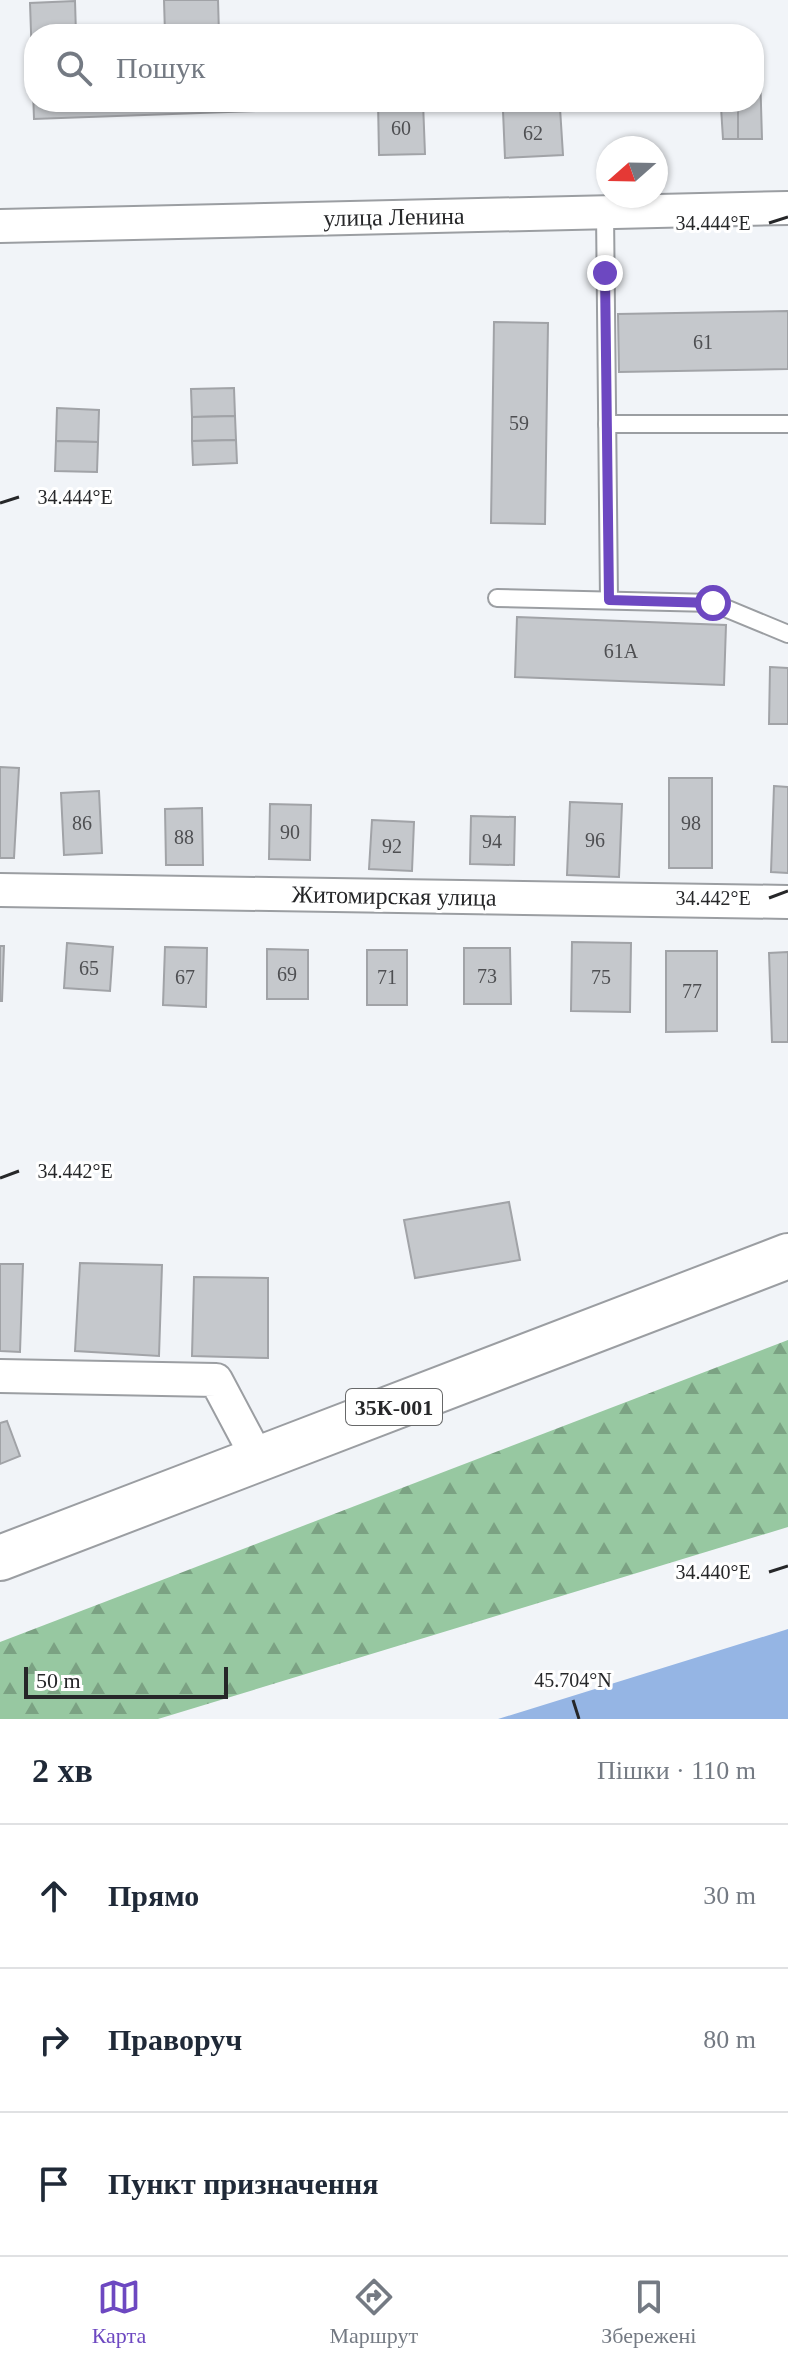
<!DOCTYPE html>
<html lang="uk">
<head>
<meta charset="utf-8">
<style>
  body { margin:0; font-family:"Times New Roman",serif; background:#f2f2f3; color:#1f2937 }
  .compass { position:absolute; left:596px; top:136px; width:72px; height:72px; border-radius:50%; background:#fff; box-shadow:0 2px 6px #0004; rotate:250deg }
  .scale { position:absolute; left:24px; bottom:20px; width:204px; box-sizing:border-box; padding-left:8px; border:4px solid #262729; border-top:0; font-size:22px; line-height:28px; white-space:nowrap; color:#262729; -webkit-text-stroke:6px #fff; paint-order:stroke }
  .stop { position:absolute; width:24px; height:24px; margin:-18px; border:6px solid #6d48c1; border-radius:50%; background:#fff }
  .stop.end { background:#6d48c1; border-color:#fff; box-shadow:0 2px 8px #0008 }
  .list { margin:0; padding:0; list-style:none }
  h2 { display:flex; justify-content:space-between; align-items:center; height:104px; margin:0; padding:0 32px; font-size:34px }
  h2 small { font-size:26px; font-weight:400; color:#747a83 }
  .list li { display:grid; grid-template-columns:52px 1fr auto; gap:24px; align-items:center; box-sizing:border-box; height:144px; padding:0 32px; border-top:2px solid #e0e1e3 }
  .list b { display:block; font-size:30px; white-space:nowrap }
  .list em { font-size:26px; font-style:normal; color:#747a83 }
  .icon { flex:none; width:44px; height:44px; fill:none; stroke:currentColor; stroke-width:2; stroke-linecap:round; stroke-linejoin:round }
  .map { position:relative; flex:none; width:788px; height:1719px; overflow:hidden }
  .search { position:absolute; background:#fff; box-shadow:0 2px 6px #0004; left:24px; right:24px; top:24px; height:88px; display:flex; align-items:center; gap:20px; box-sizing:border-box; padding:0 28px; border-radius:32px; color:#747a83; font-size:30px }
  .sheet { height:536px; background:#fff }
  nav { display:flex; justify-content:space-around; align-items:center; box-sizing:border-box; height:112px; border-top:2px solid #e0e1e3; background:#fff; font-size:22px; color:#747a83 }
  nav a { display:grid; justify-items:center; gap:4px }
  nav .on { color:#6d48c1 }
  .map>svg:first-child { display:block }
  .forest { fill:url(#forest-firs) }
  .water { fill:#95b5e4 }
  .building { fill:#c5c8cc; stroke:#a1a3a7; stroke-width:2 }
  .lines { fill:none; stroke-linecap:round; stroke-linejoin:round }
  .lane-casing { stroke:#9b9ea2; stroke-width:20 }
  .street-casing { stroke:#9b9ea2; stroke-width:36 }
  .highway-casing { stroke:#9b9ea2; stroke-width:48 }
  .lane { stroke:#fff; stroke-width:16 }
  .street { stroke:#fff; stroke-width:32 }
  .highway { stroke:#fff; stroke-width:44 }
  .route { stroke:#6d48c1; stroke-width:10 }
  .ticks { fill:none; stroke:#262729; stroke-width:3 }
  .labels { text-anchor:middle; dominant-baseline:central; stroke-width:6; stroke-linejoin:round; paint-order:stroke }
  .number-label { font-size:20px; fill:#4e4f52 }
  .shield { fill:#fff; stroke:#676869; stroke-width:2 }
  .shield-label { font-size:22px; font-weight:bold; fill:#262729 }
  .street-label { font-size:24px; fill:#262729; stroke:#fff }
  .ticks-label { font-size:20px; text-anchor:middle; fill:#262729; stroke:#fff; stroke-width:6; stroke-linejoin:round; paint-order:stroke }
</style>
</head>
<body>
<div class="map">
<svg width="788" height="1719" viewBox="0 0 788 1719">
  <defs>
    <pattern id="forest-firs" width="22" height="20" patternUnits="userSpaceOnUse" patternTransform="scale(2)"><rect width="22" height="20" fill="#97c8a1"/><path d="M5 1l3.5 6h-7zM16 11l3.5 6h-7z" fill="#7ba283"/></pattern>
  </defs>
  <rect width="100%" height="100%" fill="#f1f4f8"/>
  <!-- forest -->
  <path class="forest" d="M 788,1340 L 788,1527 L 158,1719 L 0,1719 L 0,1642 Z"/>
  <!-- water -->
  <path class="water" d="M 788,1629 L 788,1719 L 498,1719 L 785,1630 Z"/>
  <!-- building -->
  <g class="building">
    <path d="M 164,0 L 218,0 L 219,34 L 165,34 Z"/>
    <path d="M 75,1 L 76,34 L 34,34 L 34,102 L 280,102 L 281,110 L 34,119 L 30,3 Z"/>
    <path d="M 754,71 L 760,71 L 762,139 L 738,139 L 738,102 L 754,102 Z"/>
    <path d="M 378,102 L 423,102 L 425,154 L 379,155 Z"/>
    <path d="M 738,106 L 738,139 L 723,139 L 721,107 Z"/>
    <path d="M 560,108 L 563,155 L 505,158 L 503,111 Z"/>
    <path d="M 788,311 L 788,369 L 619,372 L 618,314 Z"/>
    <path d="M 494,322 L 548,323 L 545,524 L 491,523 Z"/>
    <path d="M 234,388 L 235,416 L 192,417 L 191,389 Z"/>
    <path d="M 57,408 L 99,410 L 98,442 L 56,441 Z"/>
    <path d="M 235,416 L 236,440 L 192,441 L 192,417 Z"/>
    <path d="M 236,440 L 237,463 L 193,465 L 192,441 Z"/>
    <path d="M 56,441 L 98,442 L 97,472 L 55,471 Z"/>
    <path d="M 517,617 L 726,625 L 724,685 L 515,677 Z"/>
    <path d="M 770,667 L 788,668 L 788,724 L 769,724 Z"/>
    <path d="M 0,767 L 19,768 L 14,858 L 0,858 Z"/>
    <rect x="669" y="778" width="43" height="90"/>
    <path d="M 774,786 L 788,787 L 788,873 L 771,872 Z"/>
    <path d="M 99,791 L 102,853 L 64,855 L 61,793 Z"/>
    <path d="M 570,802 L 622,804 L 619,877 L 567,875 Z"/>
    <path d="M 270,804 L 311,805 L 310,860 L 269,859 Z"/>
    <path d="M 202,808 L 203,865 L 166,865 L 165,809 Z"/>
    <path d="M 471,816 L 515,817 L 514,865 L 470,864 Z"/>
    <path d="M 372,820 L 414,822 L 412,871 L 369,869 Z"/>
    <path d="M 572,942 L 631,943 L 630,1012 L 571,1011 Z"/>
    <path d="M 67,943 L 113,947 L 110,991 L 64,988 Z"/>
    <path d="M 0,946 L 4,946 L 2,1001 L 0,1001 Z"/>
    <path d="M 165,947 L 207,948 L 206,1007 L 163,1005 Z"/>
    <path d="M 464,948 L 510,948 L 511,1004 L 464,1004 Z"/>
    <path d="M 267,949 L 308,950 L 308,999 L 267,999 Z"/>
    <rect x="367" y="950" width="40" height="55"/>
    <path d="M 666,951 L 717,951 L 717,1031 L 666,1032 Z"/>
    <path d="M 788,952 L 788,1042 L 772,1042 L 769,953 Z"/>
    <path d="M 509,1202 L 520,1260 L 415,1278 L 404,1220 Z"/>
    <path d="M 80,1263 L 162,1265 L 159,1356 L 75,1351 Z"/>
    <path d="M 0,1264 L 23,1264 L 20,1352 L 0,1351 Z"/>
    <path d="M 194,1277 L 268,1278 L 268,1358 L 192,1356 Z"/>
    <path d="M 7,1421 L 20,1456 L 0,1464 L 0,1423 Z"/>
  </g>
  <g class="lines">
    <defs>
      <g id="lane">
        <path d="M 605,212 L 609,600"/>
        <path d="M 607,424 L 788,424"/>
        <path d="M 497,598 L 713,603 L 788,634"/>
      </g>
      <g id="street">
        <path d="M 0,226 L 788,208"/>
        <path d="M 0,890 L 788,902"/>
        <path d="M 0,1376 L 216,1380 L 258,1459"/>
      </g>
      <path id="highway" d="M 0,1558 L 788,1256"/>
    </defs>
    <!-- lane casing -->
    <use href="#lane" class="lane-casing"/>
    <!-- street casing -->
    <use href="#street" class="street-casing"/>
    <!-- highway casing -->
    <use href="#highway" class="highway-casing"/>
    <!-- lane -->
    <use href="#lane" class="lane"/>
    <!-- street -->
    <use href="#street" class="street"/>
    <!-- highway -->
    <use href="#highway" class="highway"/>
  </g>
  <g class="lines">
    <!-- route -->
    <path class="route" d="M 605,273 L 609,600 L 713,603"/>
  </g>
  <!-- ticks -->
  <path class="ticks" d="M 769,223 L 788,217M 0,503 L 19,497M 769,898 L 788,891M 0,1178 L 19,1171M 769,1572 L 788,1566M 573,1700 L 579,1719"/>
  <g class="labels">
    <!-- number labels -->
    <g class="number-label">
      <text x="401" y="128">60</text>
      <text x="533" y="133">62</text>
      <text x="703" y="342">61</text>
      <text x="519" y="423">59</text>
      <text x="621" y="651">61А</text>
      <text x="82" y="823">86</text>
      <text x="691" y="823">98</text>
      <text x="290" y="832">90</text>
      <text x="184" y="837">88</text>
      <text x="595" y="840">96</text>
      <text x="492" y="841">94</text>
      <text x="392" y="846">92</text>
      <text x="89" y="968">65</text>
      <text x="287" y="974">69</text>
      <text x="487" y="976">73</text>
      <text x="185" y="977">67</text>
      <text x="387" y="977">71</text>
      <text x="601" y="977">75</text>
      <text x="692" y="991">77</text>
    </g>
    <!-- shield labels -->
    <rect class="shield" x="346" y="1389" width="96" height="36" rx="6"/>
    <g class="shield-label">
      <text x="394" y="1407">35К-001</text>
    </g>
    <!-- street labels -->
    <g class="street-label">
      <text transform="translate(394 217) rotate(-1)">улица Ленина</text>
      <text transform="translate(394 896) rotate(1)">Житомирская улица</text>
    </g>
  </g>
  <g class="ticks-label">
    <text x="713" y="230">34.444°E</text>
    <text x="75" y="504">34.444°E</text>
    <text x="713" y="905">34.442°E</text>
    <text x="75" y="1178">34.442°E</text>
    <text x="713" y="1579">34.440°E</text>
    <text x="573" y="1687">45.704°N</text>
  </g>
</svg>
<svg class="compass" viewBox="-18 -18 36 36"><path d="M0-13l5 13h-10z" fill="#e53935"/><path d="M0 13l5-13h-10z" fill="#747a83"/></svg>
<div class="scale">50 m</div>
<div class="stop" style="left:713px;top:603px"></div>
<div class="stop end" style="left:605px;top:273px"></div>
<div class="search"><svg class="icon" aria-label="search" viewBox="0 0 24 24"><circle cx="10" cy="10" r="6"/><path d="M15 15l6 6"/></svg>Пошук</div>
</div>
<section class="sheet">
<h2>2 хв<small>Пішки · 110 m</small></h2>
<ul class="list">
<li><svg class="icon" aria-label="ahead" viewBox="0 0 24 24"><path d="M12 20V5M6 11l6-6 6 6"/></svg><div><b>Прямо</b></div><em>30 m</em></li>
<li><svg class="icon" aria-label="right" viewBox="0 0 24 24"><path d="M7 20v-9h11M14 6l5 5-5 5"/></svg><div><b>Праворуч</b></div><em>80 m</em></li>
<li><svg class="icon" aria-label="arrive" viewBox="0 0 24 24"><path d="M6 21V4h12l-3 4 3 4H6"/></svg><div><b>Пункт призначення</b></div></li>
</ul>
</section>
<nav>
<a class="on"><svg class="icon" aria-label="map" viewBox="0 0 24 24"><path d="M3 6l6-2 6 2 6-2v14l-6 2-6-2-6 2zM9 4v14M15 6v14"/></svg>Карта</a>
<a><svg class="icon" aria-label="directions" viewBox="0 0 24 24"><path d="M12 3l9 9-9 9-9-9zM9 14v-3h6M13 9l2 2-2 2"/></svg>Маршрут</a>
<a><svg class="icon" aria-label="saved" viewBox="0 0 24 24"><path d="M7 4h10v16l-5-4-5 4z"/></svg>Збережені</a>
</nav>
</body>
</html>
